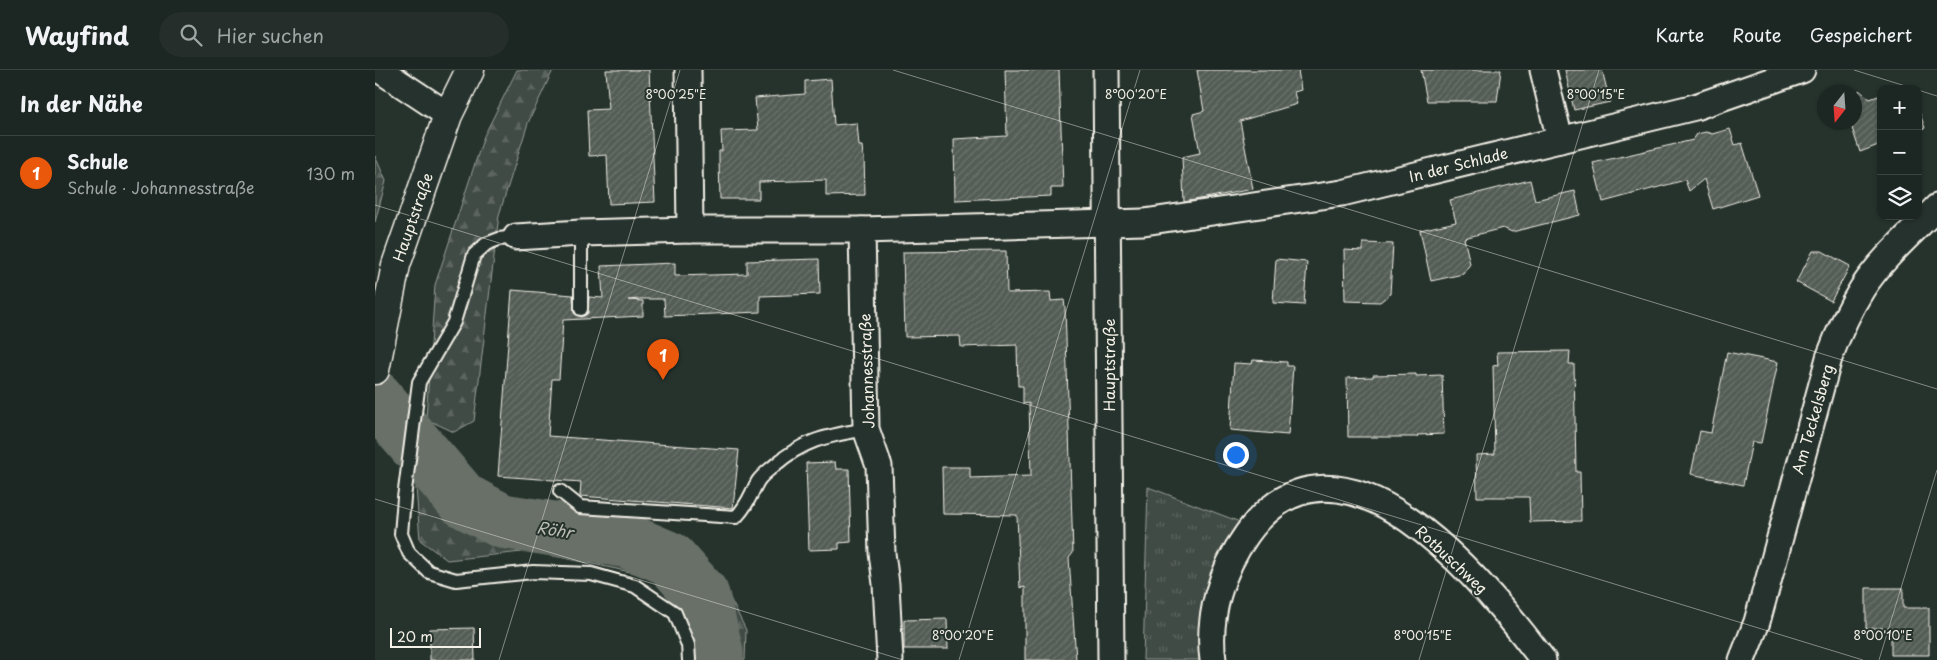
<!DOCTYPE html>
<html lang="de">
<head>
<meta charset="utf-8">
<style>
  body { margin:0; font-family:"Playpen Sans",sans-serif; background:#252e2a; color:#f1f3f6 }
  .controls { position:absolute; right:15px; top:15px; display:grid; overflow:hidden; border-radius:10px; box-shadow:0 1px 4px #0004 }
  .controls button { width:45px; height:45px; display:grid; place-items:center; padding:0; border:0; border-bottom:1px solid #3a4340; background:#1c2622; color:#f1f3f6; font:25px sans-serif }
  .compass { position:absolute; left:1442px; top:15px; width:45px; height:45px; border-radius:50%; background:#1c2622; box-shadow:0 1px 4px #0004; rotate:197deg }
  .scale { position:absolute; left:15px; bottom:12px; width:91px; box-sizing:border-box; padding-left:5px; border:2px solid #f4f1e8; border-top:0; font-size:14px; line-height:18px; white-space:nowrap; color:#f4f1e8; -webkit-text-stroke:4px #26332d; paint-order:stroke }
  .you { position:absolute; left:860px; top:384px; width:18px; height:18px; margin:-12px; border:4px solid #fff; border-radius:50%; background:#1a73e8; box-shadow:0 0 0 8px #1a73e833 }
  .badge { display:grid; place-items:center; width:32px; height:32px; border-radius:50%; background:#ea580c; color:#fff; font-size:16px; font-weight:700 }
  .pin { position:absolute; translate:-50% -41px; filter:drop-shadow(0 1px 2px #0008) }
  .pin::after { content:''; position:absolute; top:26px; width:18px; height:15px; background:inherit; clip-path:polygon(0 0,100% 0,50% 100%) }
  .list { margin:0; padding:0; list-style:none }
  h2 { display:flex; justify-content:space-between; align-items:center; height:65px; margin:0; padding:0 20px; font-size:21px }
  h2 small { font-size:16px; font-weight:400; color:#a0a5a5 }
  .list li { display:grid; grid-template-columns:32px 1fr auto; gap:15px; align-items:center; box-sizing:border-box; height:75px; padding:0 20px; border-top:1px solid #3a4340 }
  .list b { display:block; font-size:19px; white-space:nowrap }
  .list p { margin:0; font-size:16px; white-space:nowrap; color:#a0a5a5 }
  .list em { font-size:16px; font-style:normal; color:#a0a5a5 }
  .icon { flex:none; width:28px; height:28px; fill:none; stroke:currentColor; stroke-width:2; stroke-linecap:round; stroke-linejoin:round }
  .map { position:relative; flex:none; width:1562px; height:590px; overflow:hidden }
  header { display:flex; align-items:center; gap:30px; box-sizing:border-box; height:70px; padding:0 25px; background:#1c2622; border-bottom:1px solid #3a4340 }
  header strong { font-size:24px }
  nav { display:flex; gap:28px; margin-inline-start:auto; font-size:18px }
  .search { width:350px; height:45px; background:#252e2a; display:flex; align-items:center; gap:12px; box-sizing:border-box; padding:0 18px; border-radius:28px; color:#a0a5a5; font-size:19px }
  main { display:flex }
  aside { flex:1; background:#1c2622 }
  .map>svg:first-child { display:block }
  .forest { fill:url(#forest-firs); stroke:#9a9e96 }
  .park { fill:url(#park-tufts); stroke:#9a9e96 }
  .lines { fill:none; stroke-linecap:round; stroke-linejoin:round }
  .river { stroke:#676f68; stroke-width:55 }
  .building { fill:url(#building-hatch); stroke:#f4f1e8 }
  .service-casing { stroke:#f4f1e8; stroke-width:16 }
  .minor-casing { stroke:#f4f1e8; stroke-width:29 }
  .secondary-casing { stroke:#f4f1e8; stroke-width:31 }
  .service { stroke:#26332d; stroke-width:12 }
  .minor { stroke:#26332d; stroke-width:25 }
  .secondary { stroke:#26332d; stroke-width:28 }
  .ticks { fill:none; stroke:#f4f1e8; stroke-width:1; stroke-opacity:0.45 }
  .labels { text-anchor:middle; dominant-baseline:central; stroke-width:4; stroke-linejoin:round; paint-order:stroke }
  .street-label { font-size:15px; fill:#f4f1e8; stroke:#26332d }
  .water-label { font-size:16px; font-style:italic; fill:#bcbdb5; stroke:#26332d }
  .ticks-label { font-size:12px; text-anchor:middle; fill:#f4f1e8; stroke:#26332d; stroke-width:4; stroke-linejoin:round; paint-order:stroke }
</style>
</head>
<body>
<header>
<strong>Wayfind</strong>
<div class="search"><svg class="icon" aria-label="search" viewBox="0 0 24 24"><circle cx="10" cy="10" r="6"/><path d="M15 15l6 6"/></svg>Hier suchen</div>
<nav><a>Karte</a><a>Route</a><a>Gespeichert</a></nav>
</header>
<main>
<aside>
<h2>In der Nähe<small></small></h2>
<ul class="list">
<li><span class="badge">1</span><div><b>Schule</b><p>Schule · Johannesstraße</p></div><em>130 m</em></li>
</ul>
</aside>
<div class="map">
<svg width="1562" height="590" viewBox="0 0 1562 590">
  <defs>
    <pattern id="forest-firs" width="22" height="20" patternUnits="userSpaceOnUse" patternTransform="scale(1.25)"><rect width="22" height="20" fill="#414b45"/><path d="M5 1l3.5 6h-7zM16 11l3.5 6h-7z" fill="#5d6560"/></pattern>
    <pattern id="park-tufts" width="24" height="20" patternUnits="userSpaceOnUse" patternTransform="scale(1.25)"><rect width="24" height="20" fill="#414b45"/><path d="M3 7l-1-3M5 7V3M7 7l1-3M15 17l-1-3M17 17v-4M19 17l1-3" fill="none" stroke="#5d6560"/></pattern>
    <pattern id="building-hatch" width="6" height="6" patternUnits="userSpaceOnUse" patternTransform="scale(1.25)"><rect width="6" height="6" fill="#525c55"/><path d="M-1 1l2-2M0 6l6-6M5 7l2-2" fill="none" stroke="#6c746d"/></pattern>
  </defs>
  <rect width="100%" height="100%" fill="#26332d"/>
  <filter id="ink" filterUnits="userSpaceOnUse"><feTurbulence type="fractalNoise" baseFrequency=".02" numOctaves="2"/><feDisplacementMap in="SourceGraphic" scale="10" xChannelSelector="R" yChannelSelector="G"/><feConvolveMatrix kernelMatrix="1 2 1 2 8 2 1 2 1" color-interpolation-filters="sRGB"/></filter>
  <g filter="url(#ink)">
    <!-- forest -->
    <g class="forest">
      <path d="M 142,0 L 178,0 L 153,53 L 124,145 L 99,351 L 79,362 L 51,349 L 60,215 L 109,66 Z"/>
      <path d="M 0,86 L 11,111 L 0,152 Z"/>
      <path d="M 49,400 L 88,439 L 125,460 L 291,468 L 343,504 L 371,560 L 370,590 L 327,590 L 323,556 L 284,508 L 156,481 L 72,490 L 45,470 L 41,417 Z"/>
    </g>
    <!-- park -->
    <path class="park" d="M 773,417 L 865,452 L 834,514 L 825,590 L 768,590 Z"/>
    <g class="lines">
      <!-- river -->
      <path class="river" d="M 0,327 L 88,430 L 127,451 L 250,470 L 295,489 L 327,525 L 341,582 L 341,590"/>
    </g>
    <!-- building -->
    <g class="building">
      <path d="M 231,0 L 274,0 L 280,132 L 234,134 L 232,85 L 214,86 L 212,40 L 234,39 Z"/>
      <path d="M 630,0 L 684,0 L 688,118 L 676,118 L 676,126 L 580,130 L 579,69 L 632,66 Z"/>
      <path d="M 822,0 L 923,0 L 926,20 L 919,22 L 922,34 L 865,51 L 878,119 L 809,132 L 807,87 L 825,83 L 818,44 L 829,41 Z"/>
      <path d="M 1046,0 L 1126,0 L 1122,31 L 1052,31 Z"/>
      <path d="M 1190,0 L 1227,0 L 1235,32 L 1199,40 Z"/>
      <path d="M 456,9 L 459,55 L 482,53 L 484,76 L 487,76 L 488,86 L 489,86 L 490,125 L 451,126 L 451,110 L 384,112 L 384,129 L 345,129 L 344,90 L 344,81 L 347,81 L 346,61 L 383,60 L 380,28 L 430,24 L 430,11 Z"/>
      <path d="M 1484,20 L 1495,29 L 1506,25 L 1506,74 L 1485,82 L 1475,52 L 1480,52 L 1480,36 Z"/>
      <path d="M 1543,38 L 1550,58 L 1543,61 Z"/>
      <path d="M 1355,59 L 1360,75 L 1367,73 L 1383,125 L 1338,139 L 1329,109 L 1314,121 L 1310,110 L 1228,132 L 1218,93 L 1318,70 L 1322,64 L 1331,62 L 1337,64 Z"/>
      <path d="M 1155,110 L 1160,130 L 1200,121 L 1205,145 L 1137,162 L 1128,158 L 1089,168 L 1095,194 L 1088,204 L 1056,211 L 1045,160 L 1081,152 L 1075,130 Z"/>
      <path d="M 988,173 L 1018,174 L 1015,224 L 1005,232 L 970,231 L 969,180 L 988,181 Z"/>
      <path d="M 631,181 L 632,223 L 675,222 L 676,231 L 689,230 L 690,237 L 698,483 L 694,488 L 701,590 L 650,590 L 650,517 L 645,518 L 642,445 L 568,444 L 567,397 L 595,397 L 595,408 L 656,406 L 654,333 L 648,334 L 648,316 L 643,316 L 642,275 L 586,277 L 585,266 L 530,267 L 528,182 Z"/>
      <path d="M 1438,181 L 1447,181 L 1475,196 L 1456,231 L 1421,212 Z"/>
      <path d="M 444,189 L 445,224 L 385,226 L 385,242 L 290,246 L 289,229 L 264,229 L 253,230 L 268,231 L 268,246 L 188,250 L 184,309 L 177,309 L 173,366 L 364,380 L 358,438 L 205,426 L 206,412 L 123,406 L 137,220 L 198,225 L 199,243 L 206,247 L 213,243 L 214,227 L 228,228 L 226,196 L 300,193 L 300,206 L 372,204 L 372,191 Z"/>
      <path d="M 901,189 L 932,192 L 929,235 L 898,233 Z"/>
      <path d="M 1195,281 L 1194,294 L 1199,294 L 1201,402 L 1205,402 L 1206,451 L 1155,452 L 1154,427 L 1102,427 L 1101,385 L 1120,384 L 1118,296 L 1123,295 L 1122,282 Z"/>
      <path d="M 1352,282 L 1403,292 L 1386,373 L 1377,372 L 1368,415 L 1316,404 L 1325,361 L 1336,363 Z"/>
      <path d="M 878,290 L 912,292 L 912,296 L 918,296 L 913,365 L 855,360 L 859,293 L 877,294 Z"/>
      <path d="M 1041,304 L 1041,306 L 1067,305 L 1069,364 L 1042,365 L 1043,367 L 973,367 L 972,308 L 998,307 L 998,305 Z"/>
      <path d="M 460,392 L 461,399 L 474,399 L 476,472 L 464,473 L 464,479 L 434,480 L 431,393 Z"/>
      <path d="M 1491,518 L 1528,518 L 1528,538 L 1554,538 L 1554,585 L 1516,585 L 1516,558 L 1491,558 Z"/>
      <path d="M 572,549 L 573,579 L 529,579 L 529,550 Z"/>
      <path d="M 99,558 L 100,590 L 55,590 L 55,559 Z"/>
    </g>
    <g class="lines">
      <defs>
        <g id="service">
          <path d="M 206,163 L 206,239"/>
          <path d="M 141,167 L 124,169 L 111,174 L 99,185 L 79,252 L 44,312 L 29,428 L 26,464 L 34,483 L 54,502 L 81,510 L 158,502 L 216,504 L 260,516 L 300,543 L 313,575 L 314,590"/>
          <path d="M 185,421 L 205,437 L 361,447 C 373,435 375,425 383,411 C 387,405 394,400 400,395 C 430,369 453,366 491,359"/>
        </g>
        <g id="minor">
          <path d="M 5,0 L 73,45"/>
          <path d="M 313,0 L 315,160"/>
          <path d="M 731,0 L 736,590"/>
          <path d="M 1168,0 L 1185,70"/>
          <path d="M 487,160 L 491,359 L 504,396 L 507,483 L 511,514 L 515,590"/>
          <path d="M 141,167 L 206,163 L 315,160 L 487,160 L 769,152 L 967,123 L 1320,37 L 1427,0"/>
          <path d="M 838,590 C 832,547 846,500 872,464 C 965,334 1111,514 1168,590"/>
          <path d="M 1367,590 L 1382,552 L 1454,288 C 1463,264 1473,241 1487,219 C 1507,188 1536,164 1562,137"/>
        </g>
        <path id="secondary" d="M 0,300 L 21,195 L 73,45 L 95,0"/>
      </defs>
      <!-- service casing -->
      <use href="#service" class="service-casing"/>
      <!-- minor casing -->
      <use href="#minor" class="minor-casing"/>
      <!-- secondary casing -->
      <use href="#secondary" class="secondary-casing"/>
      <!-- service -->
      <use href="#service" class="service"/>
      <!-- minor -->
      <use href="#minor" class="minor"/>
      <!-- secondary -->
      <use href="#secondary" class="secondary"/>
    </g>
  </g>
  <!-- ticks -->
  <path class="ticks" d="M 518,0 L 1562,319M 1479,0 L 1540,19M 1543,20 L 1562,26M 0,135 L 1488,590M 0,429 L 528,590M 124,590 L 305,0M 584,590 L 765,0M 1044,590 L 1224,0M 1504,590 L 1562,400"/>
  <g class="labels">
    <!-- street labels -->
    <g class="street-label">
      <text transform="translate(1083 94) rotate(-14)">In der Schlade</text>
      <text transform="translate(37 147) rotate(-71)">Hauptstraße</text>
      <text transform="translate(733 295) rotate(-90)">Hauptstraße</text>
      <text transform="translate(491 301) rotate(-92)">Johannesstraße</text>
      <text transform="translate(1437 349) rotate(-74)">Am Teckelsberg</text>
      <text transform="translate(1077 489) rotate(43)">Rotbuschweg</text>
    </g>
    <!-- water labels -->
    <g class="water-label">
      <text transform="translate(180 459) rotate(9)">Röhr</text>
    </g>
  </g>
  <g class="ticks-label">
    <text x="301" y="29">8°00'25"E</text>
    <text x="761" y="29">8°00'20"E</text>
    <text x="1221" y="29">8°00'15"E</text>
    <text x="588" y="570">8°00'20"E</text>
    <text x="1048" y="570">8°00'15"E</text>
    <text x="1508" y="570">8°00'10"E</text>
  </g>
</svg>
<div class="controls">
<button>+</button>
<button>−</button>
<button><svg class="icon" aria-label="layers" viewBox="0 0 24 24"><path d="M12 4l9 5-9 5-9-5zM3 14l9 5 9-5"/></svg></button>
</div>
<svg class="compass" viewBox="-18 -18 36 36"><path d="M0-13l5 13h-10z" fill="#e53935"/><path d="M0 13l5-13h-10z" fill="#a0a5a5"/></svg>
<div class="scale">20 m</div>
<div class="you"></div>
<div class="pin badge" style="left:288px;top:310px">1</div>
</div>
</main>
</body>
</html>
